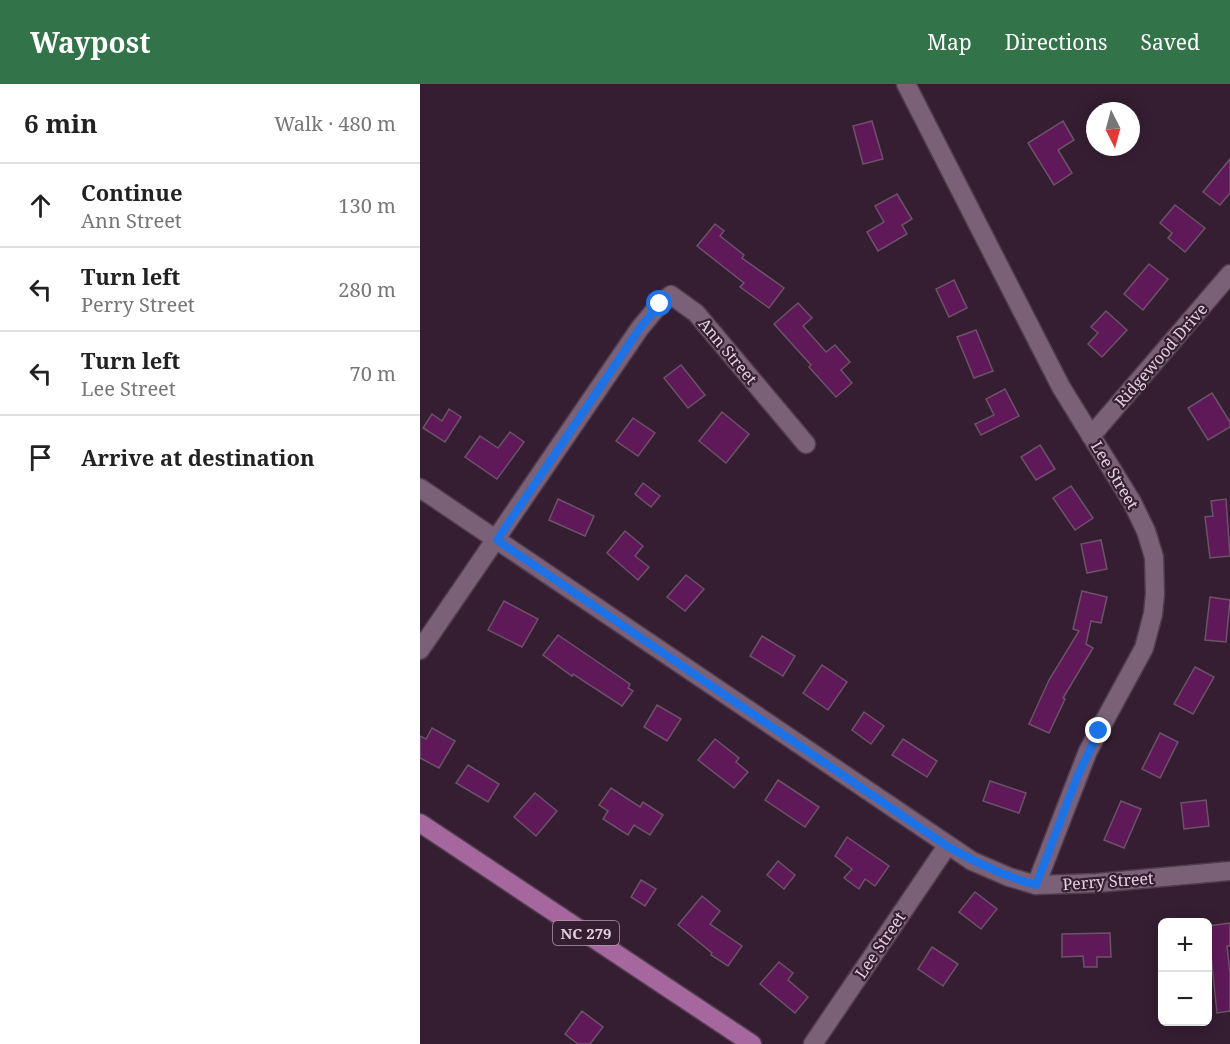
<!DOCTYPE html>
<html lang="en">
<head>
<meta charset="utf-8">
<style>
  body { margin:0; font-family:"Noto Serif",serif; background:#f6f6f6; color:#222 }
  .controls { position:absolute; right:18px; bottom:18px; display:grid; overflow:hidden; border-radius:9px; box-shadow:0 3px 15px #0003 }
  .controls button { width:54px; height:54px; display:grid; place-items:center; padding:0; border:0; border-bottom:2px solid #e0e0e0; background:#fff; color:#222; font:30px sans-serif }
  .compass { position:absolute; left:666px; top:18px; width:54px; height:54px; border-radius:50%; background:#fff; box-shadow:0 3px 15px #0003; rotate:174deg }
  .stop { position:absolute; width:18px; height:18px; margin:-14px; border:4px solid #1a73e8; border-radius:50%; background:#fff }
  .stop.end { background:#1a73e8; border-color:#fff; box-shadow:0 2px 6px #0008 }
  .list { margin:0; padding:0; list-style:none }
  h2 { display:flex; justify-content:space-between; align-items:center; height:78px; margin:0; padding:0 24px; font-size:26px }
  h2 small { font-size:20px; font-weight:400; color:#767676 }
  .list li { display:grid; grid-template-columns:39px 1fr auto; gap:18px; align-items:center; box-sizing:border-box; height:84px; padding:0 24px; border-top:2px solid #e0e0e0 }
  .list b { display:block; font-size:22px; white-space:nowrap }
  .list p { margin:0; font-size:20px; white-space:nowrap; color:#767676 }
  .list em { font-size:20px; font-style:normal; color:#767676 }
  .icon { flex:none; width:33px; height:33px; fill:none; stroke:currentColor; stroke-width:2; stroke-linecap:round; stroke-linejoin:round }
  .map { position:relative; flex:none; width:810px; height:960px; overflow:hidden }
  header { display:flex; align-items:center; gap:36px; box-sizing:border-box; height:84px; padding:0 30px; background:#32734a; color:#fff }
  header strong { font-size:28px }
  nav { display:flex; gap:33px; margin-inline-start:auto; font-size:21px }
  main { display:flex }
  aside { flex:1; background:#fff }
  .map>svg:first-child { display:block }
  .building { fill:#5f1959; stroke:#6b5268; stroke-width:1.5 }
  .lines { fill:none; stroke-linecap:round; stroke-linejoin:round }
  .minor-casing { stroke:#4f3c4c; stroke-width:21 }
  .primary-casing { stroke:#4f3c4c; stroke-width:21 }
  .minor { stroke:#7b6177; stroke-width:18 }
  .primary { stroke:#a6669e; stroke-width:18 }
  .route { stroke:#1a73e8; stroke-width:8 }
  .labels { text-anchor:middle; dominant-baseline:central; stroke-width:4.5; stroke-linejoin:round; paint-order:stroke }
  .shield { fill:#351e32; stroke:#ad9baa; stroke-width:1.5 }
  .shield-label { font-size:15px; font-weight:bold; fill:#e0d1de }
  .street-label { font-size:16px; fill:#e0d1de; stroke:#351e32 }
</style>
</head>
<body>
<header>
<strong>Waypost</strong>
<nav><a>Map</a><a>Directions</a><a>Saved</a></nav>
</header>
<main>
<aside>
<h2>6 min<small>Walk · 480 m</small></h2>
<ul class="list">
<li><svg class="icon" aria-label="ahead" viewBox="0 0 24 24"><path d="M12 20V5M6 11l6-6 6 6"/></svg><div><b>Continue</b><p>Ann Street</p></div><em>130 m</em></li>
<li><svg class="icon" aria-label="left" viewBox="0 0 24 24"><path d="M17 20v-9H6M10 6l-5 5 5 5"/></svg><div><b>Turn left</b><p>Perry Street</p></div><em>280 m</em></li>
<li><svg class="icon" aria-label="left" viewBox="0 0 24 24"><path d="M17 20v-9H6M10 6l-5 5 5 5"/></svg><div><b>Turn left</b><p>Lee Street</p></div><em>70 m</em></li>
<li><svg class="icon" aria-label="arrive" viewBox="0 0 24 24"><path d="M6 21V4h12l-3 4 3 4H6"/></svg><div><b>Arrive at destination</b></div></li>
</ul>
</aside>
<div class="map">
<svg width="810" height="960" viewBox="0 0 810 960">
  <rect width="100%" height="100%" fill="#351e32"/>
  <!-- building -->
  <g class="building">
    <path d="M 452,37 L 463,75 L 443,80 L 433,42 Z"/>
    <path d="M 643,37 L 654,56 L 638,66 L 652,89 L 634,101 L 608,59 Z"/>
    <path d="M 810,75 L 810,109 L 800,121 L 783,108 Z"/>
    <path d="M 477,110 L 492,135 L 482,141 L 487,150 L 458,167 L 447,148 L 464,138 L 455,122 Z"/>
    <path d="M 755,121 L 785,144 L 765,168 L 748,154 L 752,149 L 740,139 Z"/>
    <path d="M 295,140 L 304,147 L 300,152 L 324,171 L 322,174 L 364,204 L 349,224 L 320,203 L 324,199 L 277,162 Z"/>
    <path d="M 729,180 L 748,195 L 723,226 L 704,210 Z"/>
    <path d="M 534,196 L 547,224 L 529,233 L 516,205 Z"/>
    <path d="M 378,219 L 392,234 L 383,242 L 406,268 L 415,261 L 430,278 L 421,286 L 432,299 L 416,313 L 389,283 L 391,281 L 354,240 Z"/>
    <path d="M 686,227 L 707,246 L 682,273 L 668,260 L 678,249 L 671,243 Z"/>
    <path d="M 556,246 L 573,287 L 554,294 L 537,253 Z"/>
    <path d="M 261,281 L 285,311 L 268,324 L 244,294 Z"/>
    <path d="M 585,305 L 599,332 L 561,351 L 555,340 L 574,331 L 566,315 Z"/>
    <path d="M 792,309 L 810,338 L 810,343 L 788,356 L 768,324 Z"/>
    <path d="M 29,325 L 41,333 L 25,358 L 3,344 L 12,330 L 22,337 Z"/>
    <path d="M 302,328 L 329,350 L 306,379 L 279,357 Z"/>
    <path d="M 213,334 L 235,349 L 218,372 L 196,357 Z"/>
    <path d="M 90,348 L 104,358 L 77,395 L 45,373 L 60,352 L 78,364 Z"/>
    <path d="M 620,361 L 635,385 L 616,396 L 601,373 Z"/>
    <path d="M 223,399 L 240,412 L 231,423 L 215,410 Z"/>
    <path d="M 651,402 L 673,434 L 655,446 L 633,414 Z"/>
    <path d="M 138,415 L 174,432 L 165,452 L 129,436 Z"/>
    <path d="M 806,415 L 810,472 L 790,474 L 785,433 L 793,432 L 791,417 Z"/>
    <path d="M 205,447 L 223,462 L 215,472 L 229,483 L 218,496 L 187,469 Z"/>
    <path d="M 681,456 L 687,485 L 667,489 L 661,460 Z"/>
    <path d="M 266,491 L 284,505 L 265,527 L 247,513 Z"/>
    <path d="M 662,507 L 687,513 L 681,539 L 671,537 L 666,560 L 673,564 L 643,614 L 645,615 L 629,649 L 609,640 L 629,596 L 659,547 L 653,545 Z"/>
    <path d="M 790,513 L 810,516 L 806,558 L 785,556 Z"/>
    <path d="M 84,517 L 118,535 L 102,563 L 68,546 Z"/>
    <path d="M 138,551 L 210,600 L 208,604 L 213,607 L 202,622 L 153,590 L 152,592 L 123,571 Z"/>
    <path d="M 342,552 L 375,572 L 363,592 L 330,572 Z"/>
    <path d="M 402,581 L 427,598 L 408,626 L 383,609 Z"/>
    <path d="M 775,583 L 794,593 L 773,630 L 754,620 Z"/>
    <path d="M 237,621 L 261,635 L 247,657 L 224,643 Z"/>
    <path d="M 444,628 L 464,642 L 451,660 L 432,646 Z"/>
    <path d="M 12,644 L 35,657 L 19,684 L 0,674 L 0,652 L 6,655 Z"/>
    <path d="M 740,649 L 758,658 L 740,694 L 722,685 Z"/>
    <path d="M 295,655 L 319,674 L 316,678 L 328,688 L 314,704 L 278,676 Z"/>
    <path d="M 483,655 L 517,677 L 507,693 L 472,671 Z"/>
    <path d="M 48,681 L 79,700 L 68,718 L 36,699 Z"/>
    <path d="M 358,696 L 399,723 L 385,743 L 345,716 Z"/>
    <path d="M 570,697 L 606,709 L 599,729 L 563,717 Z"/>
    <path d="M 191,704 L 220,723 L 223,718 L 243,731 L 230,751 L 214,741 L 208,751 L 183,735 L 188,727 L 179,721 Z"/>
    <path d="M 115,709 L 137,727 L 116,752 L 94,733 Z"/>
    <path d="M 786,716 L 789,742 L 764,745 L 761,719 Z"/>
    <path d="M 701,717 L 721,725 L 704,764 L 684,756 Z"/>
    <path d="M 427,753 L 469,782 L 455,802 L 445,795 L 439,805 L 424,794 L 432,785 L 415,772 Z"/>
    <path d="M 358,777 L 375,791 L 364,805 L 347,791 Z"/>
    <path d="M 221,796 L 236,805 L 225,822 L 211,813 Z"/>
    <path d="M 555,808 L 577,825 L 561,845 L 539,828 Z"/>
    <path d="M 282,812 L 300,827 L 290,840 L 322,862 L 308,882 L 291,871 L 292,869 L 258,841 Z"/>
    <path d="M 810,839 L 810,862 L 807,862 L 810,889 L 810,927 L 797,929 L 788,842 Z"/>
    <path d="M 690,849 L 691,873 L 677,873 L 677,883 L 664,883 L 663,872 L 642,873 L 642,850 Z"/>
    <path d="M 512,863 L 538,880 L 523,902 L 498,885 Z"/>
    <path d="M 359,878 L 373,889 L 368,896 L 388,913 L 375,929 L 340,900 Z"/>
    <path d="M 162,927 L 183,943 L 170,960 L 158,960 L 145,950 Z"/>
  </g>
  <g class="lines">
    <defs>
      <g id="minor">
        <path d="M 486,0 L 641,303 L 712,418 L 726,447 L 734,473 L 735,510 L 733,530 L 724,564 L 668,667 L 616,801"/>
        <path d="M 671,352 L 810,190"/>
        <path d="M 0,404 L 552,777 L 589,793 L 616,801 L 677,799 L 810,787"/>
        <path d="M 0,566 L 220,244 L 240,220 L 251,211 L 276,229 L 386,360"/>
        <path d="M 393,960 L 527,762"/>
      </g>
      <path id="primary" d="M 0,739 L 332,960"/>
    </defs>
    <!-- minor casing -->
    <use href="#minor" class="minor-casing"/>
    <!-- primary casing -->
    <use href="#primary" class="primary-casing"/>
    <!-- minor -->
    <use href="#minor" class="minor"/>
    <!-- primary -->
    <use href="#primary" class="primary"/>
  </g>
  <g class="lines">
    <!-- route -->
    <path class="route" d="M 240,220 L 220,244 L 77,456 L 527,762 C 556,779 584,792 616,801 L 657,693 L 679,647"/>
  </g>
  <g class="labels">
    <!-- shield labels -->
    <rect class="shield" x="133" y="837" width="66" height="24" rx="4.5"/>
    <g class="shield-label">
      <text x="166" y="849">NC 279</text>
    </g>
    <!-- street labels -->
    <g class="street-label">
      <text transform="translate(308 267) rotate(50)">Ann Street</text>
      <text transform="translate(741 271) rotate(-49)">Ridgewood Drive</text>
      <text transform="translate(695 391) rotate(59)">Lee Street</text>
      <text transform="translate(688 797) rotate(-4)">Perry Street</text>
      <text transform="translate(460 861) rotate(-56)">Lee Street</text>
    </g>
  </g>
</svg>
<div class="controls">
<button>+</button>
<button>−</button>
</div>
<svg class="compass" viewBox="-18 -18 36 36"><path d="M0-13l5 13h-10z" fill="#e53935"/><path d="M0 13l5-13h-10z" fill="#767676"/></svg>
<div class="stop" style="left:240px;top:220px"></div>
<div class="stop end" style="left:679px;top:647px"></div>
</div>
</main>
</body>
</html>
